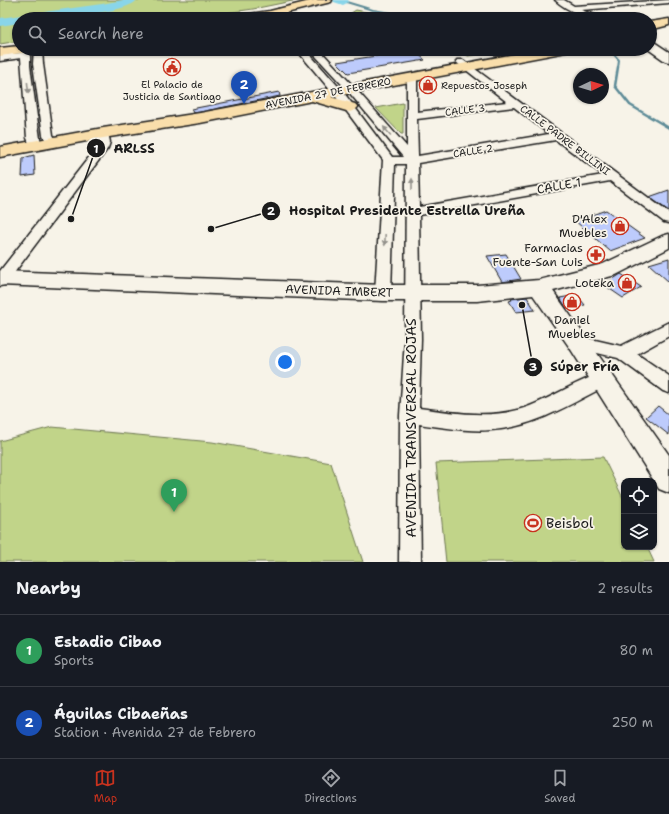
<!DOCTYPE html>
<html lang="en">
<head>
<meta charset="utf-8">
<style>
  body { margin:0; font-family:"Shantell Sans",sans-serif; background:#20242c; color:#f1f3f6 }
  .controls { position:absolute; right:12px; bottom:12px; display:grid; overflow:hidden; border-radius:8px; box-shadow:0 1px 3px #0004 }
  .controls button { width:36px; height:36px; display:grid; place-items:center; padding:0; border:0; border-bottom:1px solid #363941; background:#171b24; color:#f1f3f6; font:20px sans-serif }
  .compass { position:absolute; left:573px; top:68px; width:36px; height:36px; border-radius:50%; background:#171b24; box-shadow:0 1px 3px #0004; rotate:86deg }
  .you { position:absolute; left:285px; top:362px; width:14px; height:14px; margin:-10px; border:3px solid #fff; border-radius:50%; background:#1a73e8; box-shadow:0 0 0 6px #1a73e833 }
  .badge { display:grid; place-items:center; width:26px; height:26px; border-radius:50%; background:#c8321e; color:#fff; font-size:13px; font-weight:700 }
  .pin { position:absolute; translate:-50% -33px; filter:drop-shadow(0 1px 2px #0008) }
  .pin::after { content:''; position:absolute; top:21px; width:14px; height:12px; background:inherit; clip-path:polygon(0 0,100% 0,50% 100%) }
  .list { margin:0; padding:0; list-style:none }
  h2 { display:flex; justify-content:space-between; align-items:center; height:52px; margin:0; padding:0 16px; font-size:17px }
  h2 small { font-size:13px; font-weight:400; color:#9ea1a6 }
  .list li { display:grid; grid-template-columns:26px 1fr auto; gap:12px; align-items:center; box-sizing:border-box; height:72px; padding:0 16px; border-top:1px solid #363941 }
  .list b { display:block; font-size:15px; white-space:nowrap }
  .list p { margin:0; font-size:13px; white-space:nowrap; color:#9ea1a6 }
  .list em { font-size:13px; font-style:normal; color:#9ea1a6 }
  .icon { flex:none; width:22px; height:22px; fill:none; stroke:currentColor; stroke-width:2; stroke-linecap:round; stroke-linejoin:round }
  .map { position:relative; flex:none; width:669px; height:562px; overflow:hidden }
  .search { position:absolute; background:#171b24; box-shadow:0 1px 3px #0004; left:12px; right:12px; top:12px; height:44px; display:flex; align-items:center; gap:10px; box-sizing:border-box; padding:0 14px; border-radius:22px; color:#9ea1a6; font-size:15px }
  .sheet { height:196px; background:#171b24 }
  nav { display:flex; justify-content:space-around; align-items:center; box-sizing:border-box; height:56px; border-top:1px solid #363941; background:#171b24; font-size:11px; color:#9ea1a6 }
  nav a { display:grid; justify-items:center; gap:2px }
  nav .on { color:#c8321e }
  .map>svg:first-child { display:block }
  .green { fill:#c1d489; stroke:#6e7852 }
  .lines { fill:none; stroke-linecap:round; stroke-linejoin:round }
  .stream-far1 { stroke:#5d8b97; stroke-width:2 }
  .stream { stroke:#5d8b97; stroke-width:2.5 }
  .river { fill:#89d5e9; fill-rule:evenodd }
  .building { fill:#bdcbfc; stroke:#1c1c1c }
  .street-casing { stroke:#1c1c1c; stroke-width:3 }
  .secondary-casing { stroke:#1c1c1c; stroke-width:3 }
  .primary-casing { stroke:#1c1c1c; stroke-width:3 }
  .street { fill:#f7f3e8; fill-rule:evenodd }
  .secondary { fill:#f7f3e8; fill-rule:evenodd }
  .primary { fill:#f9deab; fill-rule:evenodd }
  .oneway { fill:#94928c }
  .labels { text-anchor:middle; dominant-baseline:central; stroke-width:3.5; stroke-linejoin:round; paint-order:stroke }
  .far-poi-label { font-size:10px; fill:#1c1c1c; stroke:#f7f3e8 }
  .far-street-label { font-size:10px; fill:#1c1c1c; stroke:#f7f3e8 }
  .street-label { font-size:12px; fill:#1c1c1c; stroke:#f7f3e8 }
  .poi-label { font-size:12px; fill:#1c1c1c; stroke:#f7f3e8; text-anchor:end }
  .near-street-label { font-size:14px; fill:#1c1c1c; stroke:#f7f3e8 }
  .near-poi-label { font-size:14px; fill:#1c1c1c; stroke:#f7f3e8; text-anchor:start }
  .leader { fill:none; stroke:#1c1c1c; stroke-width:1.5 }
  .callout-dot { fill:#1c1c1c; stroke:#f7f3e8; stroke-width:1.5 }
  .mark-label { font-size:12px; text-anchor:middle; font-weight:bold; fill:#fff }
  .callout-label { font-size:13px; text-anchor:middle; font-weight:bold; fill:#1c1c1c; stroke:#f7f3e8; stroke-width:3.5; stroke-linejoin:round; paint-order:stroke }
</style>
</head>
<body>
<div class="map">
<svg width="669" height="562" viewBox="0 0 669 562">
  <rect width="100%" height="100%" fill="#f7f3e8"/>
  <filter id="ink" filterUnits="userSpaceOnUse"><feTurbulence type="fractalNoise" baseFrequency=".025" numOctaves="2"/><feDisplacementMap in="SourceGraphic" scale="8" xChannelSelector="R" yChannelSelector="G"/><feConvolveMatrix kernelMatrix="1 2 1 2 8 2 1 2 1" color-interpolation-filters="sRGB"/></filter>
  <g filter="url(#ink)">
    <!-- green -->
    <g class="green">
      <path d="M 0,0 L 297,0 L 253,9 L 183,19 L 19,19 L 19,41 L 0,44 Z"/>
      <path d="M 356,10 L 400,19 L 357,19 L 351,13 Z"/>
      <path d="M 459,49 L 508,49 L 468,56 Z"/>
      <path d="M 403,103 L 403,134 L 401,134 L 376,108 Z"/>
      <path d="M 52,427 L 212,442 L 331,463 L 363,562 L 0,562 L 0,441 Z"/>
      <path d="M 603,457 L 624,500 L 624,547 L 647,547 L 654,562 L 446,562 L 436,463 Z"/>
    </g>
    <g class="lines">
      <!-- stream-far1 -->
      <g class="stream-far1">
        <path d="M 343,1 L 373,10 L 427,19"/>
        <path d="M 609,49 L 619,60 L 618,68"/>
      </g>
      <!-- stream -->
      <path class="stream" d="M 618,67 L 615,86 L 630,105 L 669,128"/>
      <!-- river -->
      <g class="river">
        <path d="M 123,0 L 137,0 C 126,15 39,19 19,19 L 19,23 L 0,26 L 0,18 L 102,4 Z"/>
        <path d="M 332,0 L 348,0 L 349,1 L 347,3 L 343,5 L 334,2 Z"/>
      </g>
    </g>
    <!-- building -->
    <g class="building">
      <path d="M 414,50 L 425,60 L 348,73 L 337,62 Z"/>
      <path d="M 279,92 L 280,96 L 200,112 L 193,113 L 191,109 Z"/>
      <path d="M 34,155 L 35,175 L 22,177 L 23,158 Z"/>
      <path d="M 669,190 L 669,211 L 649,197 Z"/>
      <path d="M 606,210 L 645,238 L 610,251 L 575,221 Z"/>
      <path d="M 506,254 L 521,279 L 502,282 L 487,256 Z"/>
      <path d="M 669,258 L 669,282 L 649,264 Z"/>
      <path d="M 621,274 L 641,287 L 623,298 L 604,285 Z"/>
      <path d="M 577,295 L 585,305 L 567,308 L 560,298 Z"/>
      <path d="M 527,297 L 535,310 L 516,312 L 509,301 L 512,300 L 511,299 Z"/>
      <path d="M 658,406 L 669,415 L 669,435 L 646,417 Z"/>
    </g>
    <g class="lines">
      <defs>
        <g id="street">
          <path d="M 555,0 L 564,0 L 574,6 L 669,0 L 669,3 L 581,10 L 605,19 C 588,19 568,12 555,0 Z"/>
          <path d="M 278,9 L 284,9 L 290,19 L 282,19 L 277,11 Z"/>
          <path d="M 22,49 L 30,49 L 30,66 L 41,146 L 39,148 L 31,148 L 27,138 L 21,58 L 0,61 L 0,55 L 21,53 Z"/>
          <path d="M 34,49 L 42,49 L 43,64 L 53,135 L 58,143 L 52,146 L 48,145 L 43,135 L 33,64 Z"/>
          <path d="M 296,49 L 305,49 L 344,93 L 392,157 L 403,157 L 348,91 L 312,52 L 311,49 L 319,49 L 354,87 L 407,147 L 407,77 L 409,75 L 412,74 L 417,77 L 417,112 L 507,102 L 456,62 L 457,60 L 463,60 L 669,213 L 669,223 L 664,222 L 610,181 L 419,215 L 421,339 L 419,408 C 456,413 494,420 530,406 C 555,396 577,381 602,373 L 608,375 L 611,380 L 608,385 C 574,402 540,424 501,429 C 474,433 446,428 419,424 L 421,562 L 399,562 L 400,415 L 405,339 L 406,164 L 395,164 L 391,293 L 388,297 L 383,298 L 378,297 L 375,293 L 383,160 L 336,97 ZM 514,107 L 549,134 L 418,156 L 417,119 ZM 556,140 L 603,175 L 419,207 L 418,163 Z"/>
          <path d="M 103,130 L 108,133 L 110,142 L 108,148 L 5,285 L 0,286 L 0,271 L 97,147 L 98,142 L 98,133 Z"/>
          <path d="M 669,322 L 669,336 L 637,354 L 669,376 L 669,393 L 663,391 L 618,358 L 572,347 L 570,342 L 572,337 L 578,336 L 621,346 Z"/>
        </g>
        <g id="secondary">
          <path d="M 650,41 L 654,42 L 669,52 L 669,62 L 665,61 L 648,49 L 650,49 Z"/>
          <path d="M 669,234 L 669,248 L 616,275 L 553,291 L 669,455 L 669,493 L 659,489 L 570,348 L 533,295 L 477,301 L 383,301 L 0,285 L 0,271 L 383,285 L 477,285 L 539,280 L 603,264 L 662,236 Z"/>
        </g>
        <g id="primary">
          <path d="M 314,0 L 332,0 L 331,2 L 270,17 L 228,19 L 230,17 L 234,16 L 270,11 Z"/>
          <path d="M 669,19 L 669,25 L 650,30 L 650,22 Z"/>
          <path d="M 19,46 L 19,49 L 30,49 L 28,52 L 0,56 L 0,48 Z"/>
          <path d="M 541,49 L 567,49 L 565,52 L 561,53 L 331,97 L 355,104 L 358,107 L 355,110 L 350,112 L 312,101 L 200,123 L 103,138 L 0,157 L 0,147 L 103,128 L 200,113 Z"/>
        </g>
      </defs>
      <!-- street casing -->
      <use href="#street" class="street-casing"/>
      <!-- secondary casing -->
      <use href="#secondary" class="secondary-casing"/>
      <!-- primary casing -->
      <use href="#primary" class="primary-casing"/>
      <!-- street -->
      <use href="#street" class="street"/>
      <!-- secondary -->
      <use href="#secondary" class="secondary"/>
      <!-- primary -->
      <use href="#primary" class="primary"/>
    </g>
    <!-- one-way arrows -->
    <defs><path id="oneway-solid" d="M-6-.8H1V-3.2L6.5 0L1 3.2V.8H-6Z"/></defs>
    <g class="oneway">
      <use href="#oneway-solid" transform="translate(28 88) rotate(84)"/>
      <use href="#oneway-solid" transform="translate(387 131) rotate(-130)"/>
      <use href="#oneway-solid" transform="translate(412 184) rotate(-90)"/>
      <use href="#oneway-solid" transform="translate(385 240) rotate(92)"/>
    </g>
  </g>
  <!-- icons -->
  <defs>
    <symbol id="civic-ring" viewBox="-11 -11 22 22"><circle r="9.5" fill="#f7f3e8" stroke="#c8321e" stroke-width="1.5"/><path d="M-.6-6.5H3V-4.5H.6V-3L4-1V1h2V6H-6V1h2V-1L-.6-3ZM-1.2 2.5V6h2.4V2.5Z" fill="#c8321e"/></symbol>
    <symbol id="shop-ring" viewBox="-11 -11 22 22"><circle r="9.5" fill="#f7f3e8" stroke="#c8321e" stroke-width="1.5"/><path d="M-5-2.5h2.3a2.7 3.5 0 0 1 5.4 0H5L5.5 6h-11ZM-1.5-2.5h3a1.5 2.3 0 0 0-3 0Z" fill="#c8321e"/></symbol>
    <symbol id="pharmacy-ring" viewBox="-11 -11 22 22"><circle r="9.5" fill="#f7f3e8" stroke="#c8321e" stroke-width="1.5"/><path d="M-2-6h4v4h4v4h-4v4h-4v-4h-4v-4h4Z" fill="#c8321e"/></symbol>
    <symbol id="stadium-ring" viewBox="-11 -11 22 22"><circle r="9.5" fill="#f7f3e8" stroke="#c8321e" stroke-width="1.5"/><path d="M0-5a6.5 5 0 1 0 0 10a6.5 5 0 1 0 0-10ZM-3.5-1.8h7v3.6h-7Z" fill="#c8321e"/></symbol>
  </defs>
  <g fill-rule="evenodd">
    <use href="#civic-ring" x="162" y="57" width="20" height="20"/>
    <use href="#shop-ring" x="418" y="75" width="20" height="20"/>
    <use href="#shop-ring" x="610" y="216" width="20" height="20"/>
    <use href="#pharmacy-ring" x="586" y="245" width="20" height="20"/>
    <use href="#shop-ring" x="617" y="273" width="20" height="20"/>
    <use href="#shop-ring" x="562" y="292" width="20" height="20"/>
    <use href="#stadium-ring" x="523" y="513" width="20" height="20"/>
  </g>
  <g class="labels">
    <!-- far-poi labels -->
    <g class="far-poi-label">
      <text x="172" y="84">El Palacio de<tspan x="172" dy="12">Justicia de Santiago</tspan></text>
      <text x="441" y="85" text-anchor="start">Repuestos Joseph</text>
    </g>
    <!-- far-street labels -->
    <g class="far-street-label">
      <text transform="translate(328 93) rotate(-11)">AVENIDA 27 DE FEBRERO</text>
      <text transform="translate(465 110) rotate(-7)">CALLE 3</text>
      <text transform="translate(565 140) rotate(37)">CALLE PADRE BILLINI</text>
      <text transform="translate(473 151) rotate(-9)">CALLE 2</text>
    </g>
    <!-- street labels -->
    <g class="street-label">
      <text transform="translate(559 186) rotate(-10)">CALLE 1</text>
      <text transform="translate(339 291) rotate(2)">AVENIDA IMBERT</text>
    </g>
    <!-- poi labels -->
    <g class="poi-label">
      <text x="607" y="219">D'Alex<tspan x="607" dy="14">Muebles</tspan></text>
      <text x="583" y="248">Farmacias<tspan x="583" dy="14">Fuente-San Luis</tspan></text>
      <text x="614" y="283">Loteka</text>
      <text x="572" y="320" text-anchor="middle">Daniel<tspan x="572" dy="14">Muebles</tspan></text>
    </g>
    <!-- near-street labels -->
    <g class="near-street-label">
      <text transform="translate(411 428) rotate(-90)">AVENIDA TRANSVERSAL ROJAS</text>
    </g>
    <!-- near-poi labels -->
    <g class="near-poi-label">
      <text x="546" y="523">Beisbol</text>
    </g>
  </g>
  <!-- callouts -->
  <path class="leader" d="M71 219L96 148M211 229L271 211M522 305L533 367"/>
  <g class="callout-dot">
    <circle cx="71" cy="219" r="4"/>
    <circle cx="211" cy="229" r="4"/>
    <circle cx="522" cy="305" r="4"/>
    <circle cx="96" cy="148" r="10"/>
    <circle cx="271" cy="211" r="10"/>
    <circle cx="533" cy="367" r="10"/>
  </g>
  <g class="mark-label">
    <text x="96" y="153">1</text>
    <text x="271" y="215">2</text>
    <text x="533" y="371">3</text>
  </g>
  <g class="callout-label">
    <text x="134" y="153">ARLSS</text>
    <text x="407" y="215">Hospital Presidente Estrella Ureña</text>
    <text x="585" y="371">Súper Fría</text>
  </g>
</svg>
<div class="controls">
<button><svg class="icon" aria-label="locate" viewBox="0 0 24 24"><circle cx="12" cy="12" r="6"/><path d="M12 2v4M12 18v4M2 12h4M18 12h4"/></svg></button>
<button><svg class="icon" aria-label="layers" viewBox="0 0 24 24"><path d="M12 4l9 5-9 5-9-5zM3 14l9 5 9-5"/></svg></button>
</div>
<svg class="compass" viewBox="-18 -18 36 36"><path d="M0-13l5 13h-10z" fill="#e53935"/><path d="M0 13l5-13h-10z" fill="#9ea1a6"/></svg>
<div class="you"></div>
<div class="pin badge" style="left:174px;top:512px;background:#2e9e5b">1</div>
<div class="pin badge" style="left:244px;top:104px;background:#1a4fb4">2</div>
<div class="search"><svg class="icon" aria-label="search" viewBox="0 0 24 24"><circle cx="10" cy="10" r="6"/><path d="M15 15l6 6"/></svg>Search here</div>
</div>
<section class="sheet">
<h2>Nearby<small>2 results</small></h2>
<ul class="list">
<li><span class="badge" style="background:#2e9e5b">1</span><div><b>Estadio Cibao</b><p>Sports</p></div><em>80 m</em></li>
<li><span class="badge" style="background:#1a4fb4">2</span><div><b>Águilas Cibaeñas</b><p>Station · Avenida 27 de Febrero</p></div><em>250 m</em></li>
</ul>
</section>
<nav>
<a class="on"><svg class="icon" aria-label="map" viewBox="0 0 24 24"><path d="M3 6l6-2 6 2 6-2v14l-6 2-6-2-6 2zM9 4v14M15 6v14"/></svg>Map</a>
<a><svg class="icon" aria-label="directions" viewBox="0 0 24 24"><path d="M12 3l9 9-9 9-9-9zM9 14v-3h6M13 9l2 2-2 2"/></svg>Directions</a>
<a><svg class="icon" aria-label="saved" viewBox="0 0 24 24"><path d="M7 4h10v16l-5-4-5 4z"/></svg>Saved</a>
</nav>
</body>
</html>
